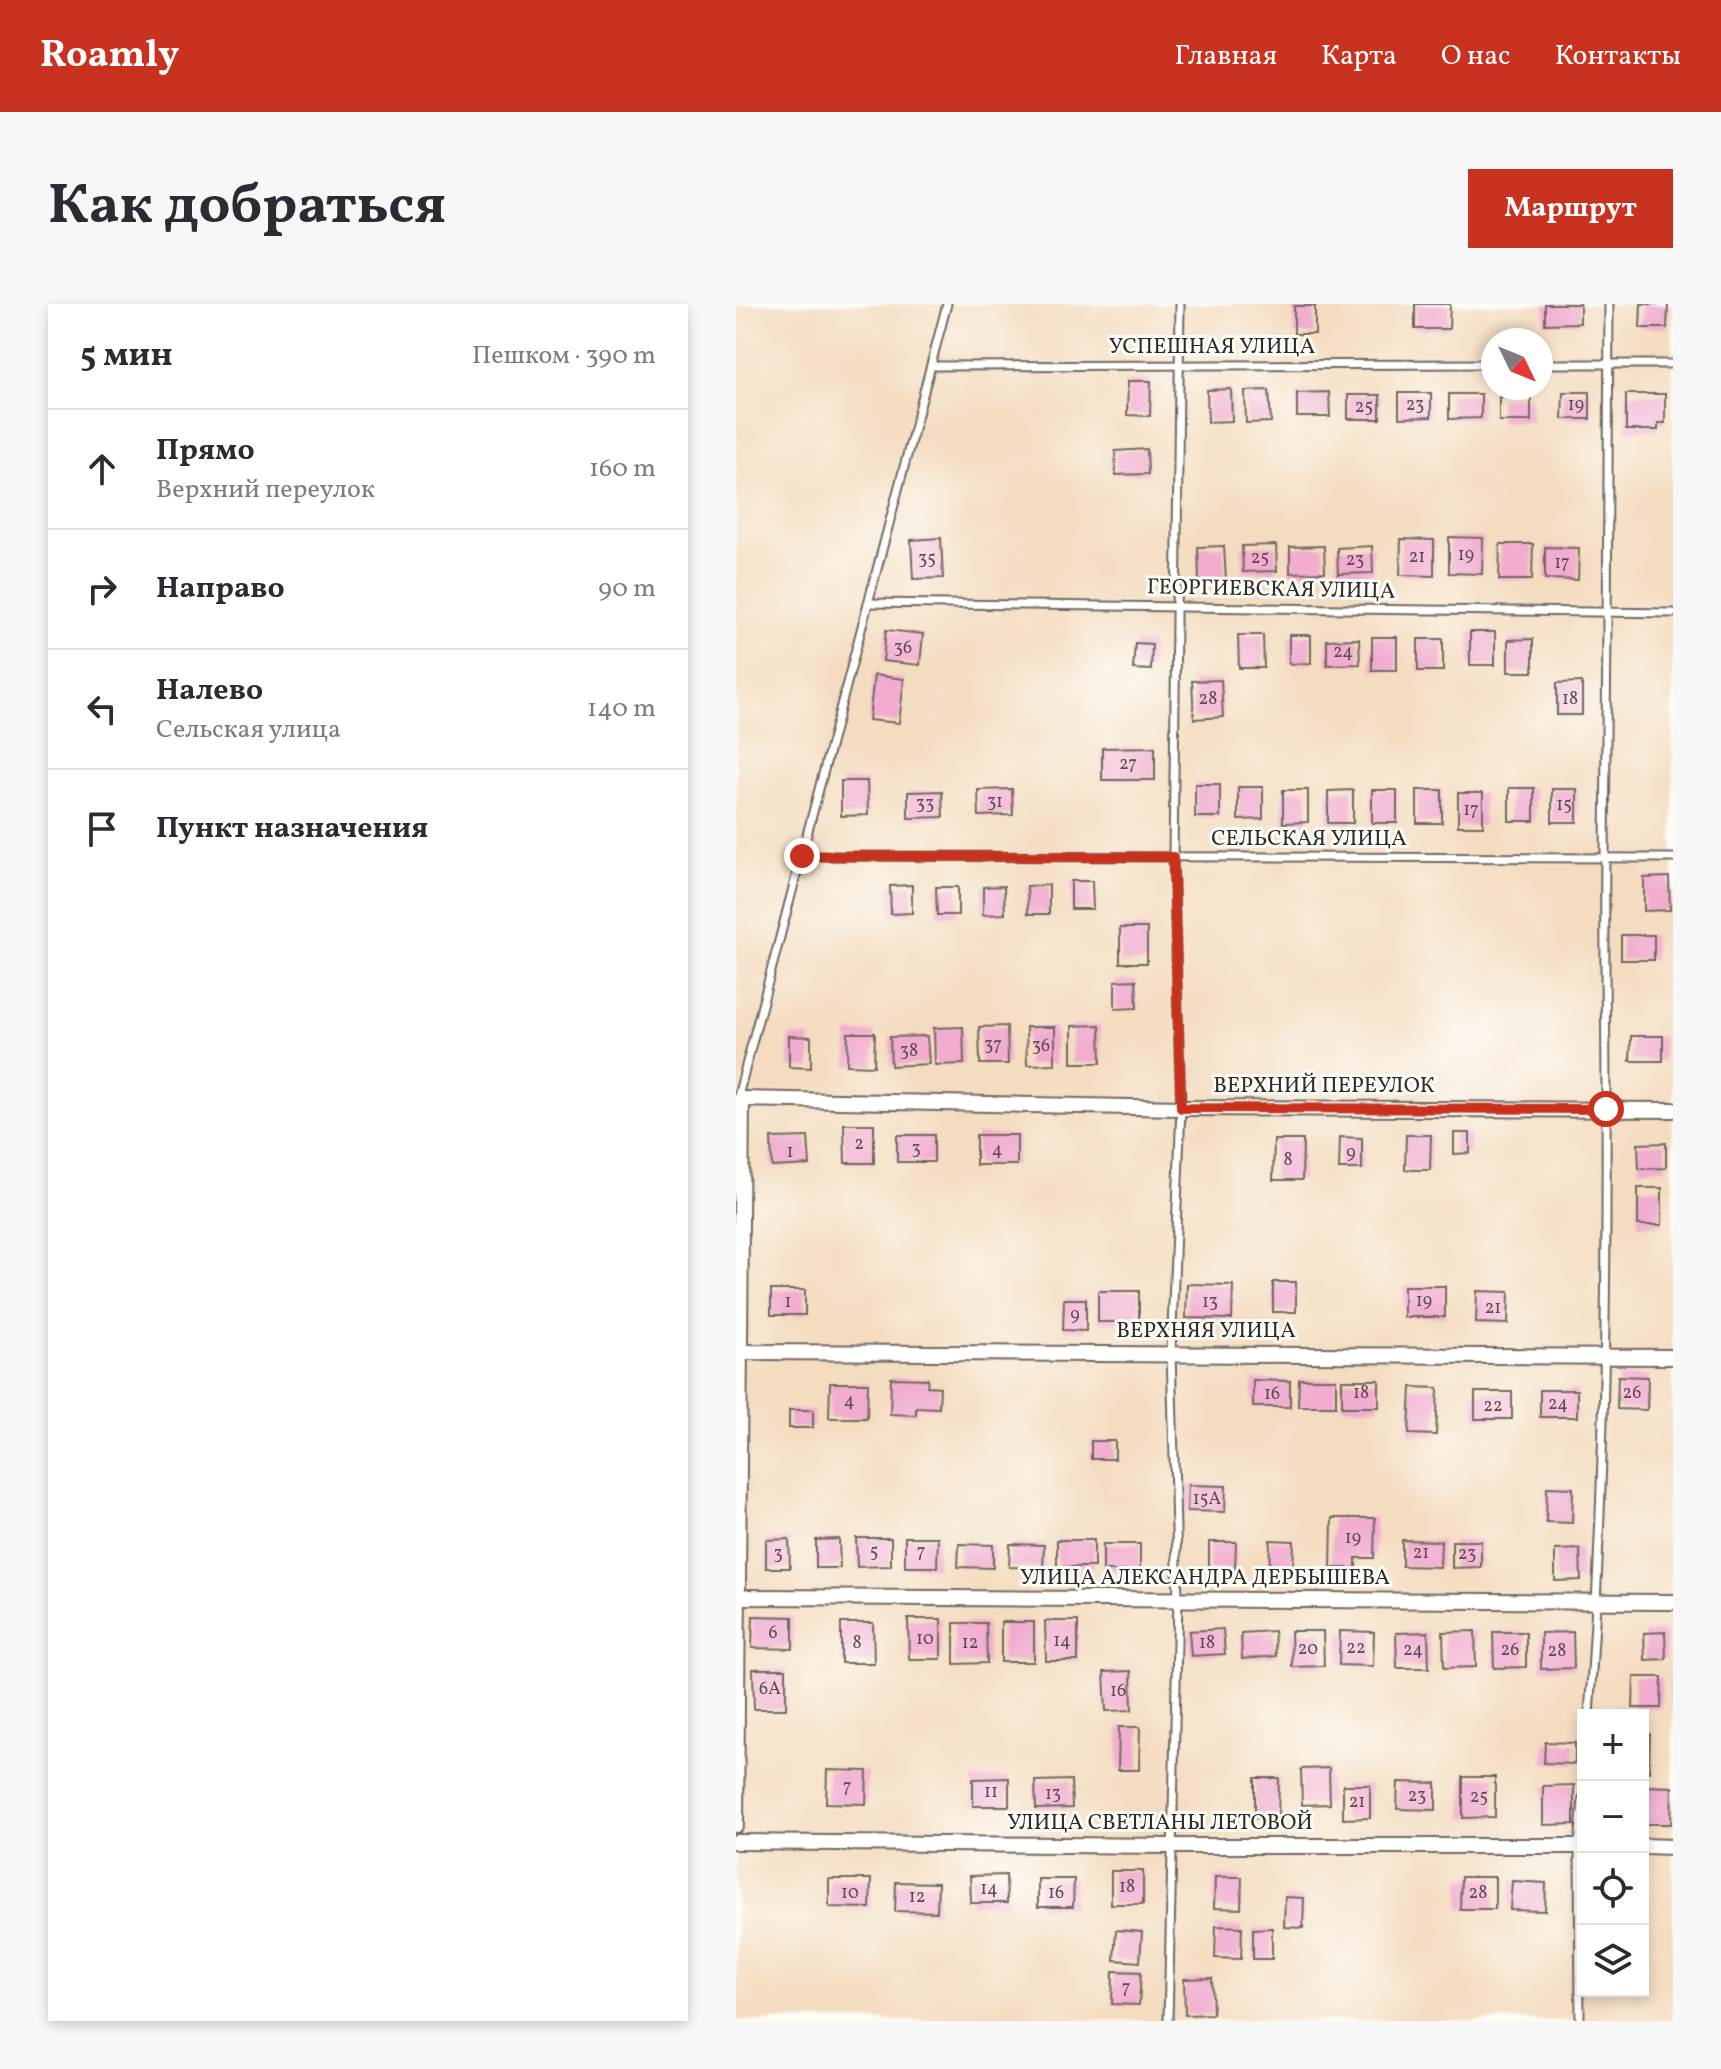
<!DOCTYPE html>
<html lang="ru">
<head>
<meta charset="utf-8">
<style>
  body { margin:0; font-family:Vollkorn,serif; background:#f7f7f7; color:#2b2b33 }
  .controls { position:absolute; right:24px; bottom:24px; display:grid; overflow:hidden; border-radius:0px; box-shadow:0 4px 12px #0003 }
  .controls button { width:72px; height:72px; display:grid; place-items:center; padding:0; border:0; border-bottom:2px solid #e1e1e2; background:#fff; color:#2b2b33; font:40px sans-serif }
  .compass { position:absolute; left:745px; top:24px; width:72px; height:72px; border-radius:50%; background:#fff; box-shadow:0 4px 12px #0003; rotate:133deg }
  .stop { position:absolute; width:24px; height:24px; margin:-18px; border:6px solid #c8321e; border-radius:50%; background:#fff }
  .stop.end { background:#c8321e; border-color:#fff; box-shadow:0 2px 8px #0008 }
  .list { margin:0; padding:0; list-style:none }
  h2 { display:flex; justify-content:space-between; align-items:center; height:104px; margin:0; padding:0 32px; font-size:34px }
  h2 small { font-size:26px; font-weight:400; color:#7c7c81 }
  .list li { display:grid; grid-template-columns:52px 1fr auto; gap:24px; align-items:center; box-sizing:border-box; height:120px; padding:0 32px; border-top:2px solid #e1e1e2 }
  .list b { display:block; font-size:30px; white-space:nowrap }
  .list p { margin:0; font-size:26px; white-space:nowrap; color:#7c7c81 }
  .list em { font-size:26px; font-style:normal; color:#7c7c81 }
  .icon { flex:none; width:44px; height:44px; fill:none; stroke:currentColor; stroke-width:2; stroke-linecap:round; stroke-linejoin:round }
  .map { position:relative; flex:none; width:937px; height:1717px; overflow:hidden; border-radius:0px }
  header { display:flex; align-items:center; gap:48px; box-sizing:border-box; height:112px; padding:0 40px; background:#c8321e; color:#fff }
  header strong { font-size:38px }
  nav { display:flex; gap:44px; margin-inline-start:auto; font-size:28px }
  .intro { display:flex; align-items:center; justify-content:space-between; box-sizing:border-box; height:192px; padding:0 48px }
  h1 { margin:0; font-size:56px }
  .button { padding:20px 36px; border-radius:0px; background:#c8321e; color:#fff; font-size:28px; font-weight:700 }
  main { display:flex; gap:48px; padding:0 48px }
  aside { flex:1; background:#fff; border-radius:0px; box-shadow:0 4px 12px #0003 }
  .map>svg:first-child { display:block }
  .building { fill:#f1accf }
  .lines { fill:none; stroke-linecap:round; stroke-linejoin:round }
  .lane-casing { stroke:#71695f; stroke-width:11 }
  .street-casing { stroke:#71695f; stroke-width:18 }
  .lane { stroke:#fff; stroke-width:7 }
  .street { stroke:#fff; stroke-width:14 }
  .route { stroke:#c8321e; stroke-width:10 }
  .labels { text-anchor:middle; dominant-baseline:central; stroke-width:6; stroke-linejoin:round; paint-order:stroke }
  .number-label { font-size:18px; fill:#5c4b54 }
  .street-label { font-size:22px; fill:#2b2b2b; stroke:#fdfcf7 }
</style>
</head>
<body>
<header>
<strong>Roamly</strong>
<nav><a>Главная</a><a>Карта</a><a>О нас</a><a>Контакты</a></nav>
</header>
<div class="intro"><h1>Как добраться</h1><a class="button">Маршрут</a></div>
<main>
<aside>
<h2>5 мин<small>Пешком · 390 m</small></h2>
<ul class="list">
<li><svg class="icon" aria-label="ahead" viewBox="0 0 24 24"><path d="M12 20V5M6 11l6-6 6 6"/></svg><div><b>Прямо</b><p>Верхний переулок</p></div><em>160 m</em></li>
<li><svg class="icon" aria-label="right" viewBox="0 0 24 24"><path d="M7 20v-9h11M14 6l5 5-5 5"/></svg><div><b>Направо</b></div><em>90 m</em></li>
<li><svg class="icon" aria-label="left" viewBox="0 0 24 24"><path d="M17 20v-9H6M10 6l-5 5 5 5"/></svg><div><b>Налево</b><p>Сельская улица</p></div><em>140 m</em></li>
<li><svg class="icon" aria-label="arrive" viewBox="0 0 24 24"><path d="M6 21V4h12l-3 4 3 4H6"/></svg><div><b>Пункт назначения</b></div></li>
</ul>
</aside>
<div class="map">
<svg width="937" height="1717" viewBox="0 0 937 1717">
  <rect width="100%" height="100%" fill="#fdfcf7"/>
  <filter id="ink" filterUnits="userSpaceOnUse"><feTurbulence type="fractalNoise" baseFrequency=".0125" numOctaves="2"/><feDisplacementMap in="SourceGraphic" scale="16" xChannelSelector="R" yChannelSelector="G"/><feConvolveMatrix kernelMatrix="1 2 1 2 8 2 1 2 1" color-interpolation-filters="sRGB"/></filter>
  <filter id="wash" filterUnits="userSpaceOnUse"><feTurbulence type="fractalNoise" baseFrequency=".006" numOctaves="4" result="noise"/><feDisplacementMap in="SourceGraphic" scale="32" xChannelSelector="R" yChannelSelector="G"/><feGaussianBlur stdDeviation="1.8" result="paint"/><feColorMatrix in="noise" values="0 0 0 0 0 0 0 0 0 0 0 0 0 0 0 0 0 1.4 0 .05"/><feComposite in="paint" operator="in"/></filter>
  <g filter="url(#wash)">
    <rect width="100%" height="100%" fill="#f4dcc0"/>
    <g id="blocks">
      <!-- building -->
      <g class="building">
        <path d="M 679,0 L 714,0 L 713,25 L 679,25 Z"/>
        <path d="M 809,0 L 844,0 L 844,19 L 809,20 Z"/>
        <path d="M 905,0 L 932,0 L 931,24 L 904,24 Z"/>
        <rect x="558" y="2" width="21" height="28"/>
        <path d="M 392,77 L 415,77 L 414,112 L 391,111 Z"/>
        <path d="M 495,85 L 496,117 L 472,118 L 471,86 Z"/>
        <path d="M 533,86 L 535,118 L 510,119 L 509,87 Z"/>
        <path d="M 593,88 L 594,113 L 561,113 L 561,89 Z"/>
        <path d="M 827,88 L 854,88 L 854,115 L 826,115 Z"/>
        <path d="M 663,89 L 695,89 L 695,113 L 663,114 Z"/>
        <path d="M 713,90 L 745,90 L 745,114 L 713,115 Z"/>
        <path d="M 890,90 L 929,90 L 929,119 L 922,119 L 922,126 L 890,126 Z"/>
        <rect x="612" y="91" width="32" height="24"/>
        <path d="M 795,92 L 795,117 L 763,117 L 763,93 Z"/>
        <path d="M 411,145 L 412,170 L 380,171 L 379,147 Z"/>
        <path d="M 713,233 L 747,234 L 746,270 L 713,269 Z"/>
        <path d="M 205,234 L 207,274 L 177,275 L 175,236 Z"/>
        <path d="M 665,235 L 698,236 L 698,272 L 664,271 Z"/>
        <path d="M 764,240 L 797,240 L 796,276 L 763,276 Z"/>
        <path d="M 540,241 L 541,267 L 507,268 L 506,242 Z"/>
        <path d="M 488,242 L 490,276 L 463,277 L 462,243 Z"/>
        <path d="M 588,242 L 589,268 L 554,269 L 554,243 Z"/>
        <path d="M 636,242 L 637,269 L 602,270 L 601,244 Z"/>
        <path d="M 809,243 L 843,244 L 842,276 L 809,275 Z"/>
        <path d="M 150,326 L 187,330 L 184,361 L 147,357 Z"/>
        <rect x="734" y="328" width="25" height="33"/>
        <path d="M 502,331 L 527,331 L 528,364 L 503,364 Z"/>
        <path d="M 553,331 L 575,331 L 575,359 L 553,360 Z"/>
        <rect x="636" y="333" width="25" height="33"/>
        <path d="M 623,335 L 624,360 L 591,361 L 591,336 Z"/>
        <rect x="682" y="335" width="25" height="32"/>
        <path d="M 797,335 L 797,368 L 772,368 L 772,336 Z"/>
        <path d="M 399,339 L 416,340 L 415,366 L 397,365 Z"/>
        <path d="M 138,371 L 168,375 L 163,419 L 133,416 Z"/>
        <path d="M 485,376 L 487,413 L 458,415 L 456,377 Z"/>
        <path d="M 846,378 L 846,411 L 821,411 L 821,379 Z"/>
        <path d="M 419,443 L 419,476 L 366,476 L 366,444 Z"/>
        <path d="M 105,477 L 131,477 L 132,511 L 105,512 Z"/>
        <rect x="459" y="480" width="25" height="33"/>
        <path d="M 502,483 L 527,483 L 527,515 L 502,516 Z"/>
        <rect x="773" y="484" width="25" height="33"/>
        <path d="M 276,485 L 277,511 L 243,512 L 242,486 Z"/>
        <rect x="816" y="485" width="25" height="33"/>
        <path d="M 547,486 L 572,486 L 572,518 L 547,519 Z"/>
        <path d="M 617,486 L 617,519 L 592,519 L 592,487 Z"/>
        <rect x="636" y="486" width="25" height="33"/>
        <rect x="681" y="486" width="25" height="33"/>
        <path d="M 206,487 L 207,513 L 172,514 L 172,488 Z"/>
        <rect x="722" y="489" width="25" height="33"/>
        <path d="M 933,573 L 934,606 L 908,607 L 908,574 Z"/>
        <path d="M 335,577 L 356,577 L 357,605 L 335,605 Z"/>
        <path d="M 176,581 L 176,609 L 155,610 L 154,582 Z"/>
        <path d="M 313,581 L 313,610 L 292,610 L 291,582 Z"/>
        <path d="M 268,582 L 269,610 L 247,611 L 247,583 Z"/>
        <path d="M 200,583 L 222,583 L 222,611 L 201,611 Z"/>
        <rect x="384" y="624" width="27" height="35"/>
        <rect x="885" y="631" width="33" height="25"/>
        <path d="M 400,676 L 401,704 L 379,705 L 379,677 Z"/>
        <path d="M 364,721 L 365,759 L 336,759 L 336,722 Z"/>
        <path d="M 271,722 L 272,760 L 244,760 L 243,723 Z"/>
        <path d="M 227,723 L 228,760 L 199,761 L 198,724 Z"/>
        <path d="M 290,723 L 319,723 L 319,760 L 291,761 Z"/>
        <path d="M 112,729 L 139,729 L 138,762 L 111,761 Z"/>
        <path d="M 53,732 L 75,733 L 75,764 L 53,763 Z"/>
        <path d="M 191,732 L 193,760 L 155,762 L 154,733 Z"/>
        <path d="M 895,732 L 927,732 L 927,757 L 894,757 Z"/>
        <path d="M 108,820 L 138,820 L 138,859 L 109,859 Z"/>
        <path d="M 718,829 L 734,829 L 734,849 L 718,850 Z"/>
        <rect x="161" y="831" width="37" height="27"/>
        <rect x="240" y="831" width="41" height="30"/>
        <path d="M 670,831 L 695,831 L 694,866 L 669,866 Z"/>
        <path d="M 72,833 L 74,861 L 36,863 L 35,834 Z"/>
        <path d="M 604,833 L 626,834 L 626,865 L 603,865 Z"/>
        <path d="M 538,836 L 567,836 L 566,876 L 537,876 Z"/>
        <path d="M 930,839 L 930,864 L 903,865 L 902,840 Z"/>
        <rect x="902" y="884" width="24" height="37"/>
        <rect x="537" y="978" width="23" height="30"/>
        <path d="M 451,980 L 497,981 L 496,1015 L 450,1014 Z"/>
        <rect x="668" y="982" width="41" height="31"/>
        <rect x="35" y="986" width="34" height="25"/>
        <rect x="362" y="987" width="41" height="31"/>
        <path d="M 741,987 L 773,988 L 772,1020 L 740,1019 Z"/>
        <path d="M 328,995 L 350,995 L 350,1027 L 327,1026 Z"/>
        <path d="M 882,1072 L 912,1073 L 911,1106 L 881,1105 Z"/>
        <path d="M 155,1074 L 192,1075 L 191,1082 L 204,1083 L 203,1104 L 180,1103 L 180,1111 L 154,1110 Z"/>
        <path d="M 563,1075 L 600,1075 L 600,1102 L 562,1102 Z"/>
        <path d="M 517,1076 L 554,1077 L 554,1103 L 517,1103 Z"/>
        <rect x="606" y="1076" width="37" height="27"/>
        <path d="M 94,1079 L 132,1079 L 131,1114 L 93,1114 Z"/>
        <path d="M 675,1083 L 702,1084 L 700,1131 L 673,1130 Z"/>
        <rect x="804" y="1086" width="37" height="27"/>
        <rect x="739" y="1088" width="37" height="27"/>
        <rect x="53" y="1106" width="24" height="18"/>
        <rect x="355" y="1137" width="24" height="18"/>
        <path d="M 452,1181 L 490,1182 L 489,1208 L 451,1207 Z"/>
        <path d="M 811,1183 L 837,1184 L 836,1219 L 810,1218 Z"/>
        <path d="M 596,1214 L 639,1214 L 638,1254 L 620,1254 L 620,1264 L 595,1264 Z"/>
        <path d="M 169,1233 L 202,1233 L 201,1263 L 169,1263 Z"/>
        <path d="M 120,1234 L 155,1234 L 155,1262 L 121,1263 Z"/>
        <path d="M 53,1235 L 54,1264 L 30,1264 L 30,1236 Z"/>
        <path d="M 103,1235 L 104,1264 L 80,1264 L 80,1236 Z"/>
        <rect x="321" y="1236" width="37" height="27"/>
        <path d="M 534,1236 L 558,1237 L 557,1271 L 533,1270 Z"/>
        <path d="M 666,1236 L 705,1237 L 704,1263 L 666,1262 Z"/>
        <path d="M 716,1237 L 745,1237 L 745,1263 L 716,1264 Z"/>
        <path d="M 473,1238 L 500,1238 L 499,1266 L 473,1266 Z"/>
        <path d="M 223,1240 L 257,1241 L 257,1264 L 222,1263 Z"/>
        <path d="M 274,1240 L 308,1241 L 307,1264 L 273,1263 Z"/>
        <rect x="367" y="1240" width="37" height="27"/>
        <path d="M 844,1245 L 845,1276 L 819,1277 L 819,1246 Z"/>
        <path d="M 17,1312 L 57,1313 L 57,1345 L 16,1344 Z"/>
        <path d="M 172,1315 L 205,1315 L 205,1355 L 173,1355 Z"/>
        <path d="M 309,1317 L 342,1317 L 342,1357 L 310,1357 Z"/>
        <rect x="265" y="1318" width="33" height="40"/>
        <path d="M 105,1319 L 137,1319 L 138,1359 L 105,1359 Z"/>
        <path d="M 218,1319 L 250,1319 L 251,1359 L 218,1360 Z"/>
        <path d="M 487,1325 L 489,1350 L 455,1352 L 453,1327 Z"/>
        <path d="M 538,1327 L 540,1352 L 506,1355 L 505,1329 Z"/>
        <path d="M 555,1327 L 587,1327 L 588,1362 L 556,1363 Z"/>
        <path d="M 604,1327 L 638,1328 L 637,1362 L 603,1361 Z"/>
        <path d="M 739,1327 L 740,1363 L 708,1364 L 707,1328 Z"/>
        <path d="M 692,1328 L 693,1364 L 661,1364 L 660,1329 Z"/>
        <path d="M 757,1328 L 790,1328 L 790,1363 L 758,1364 Z"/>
        <path d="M 837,1328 L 838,1364 L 805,1365 L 805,1329 Z"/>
        <path d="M 929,1328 L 930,1355 L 909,1356 L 908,1329 Z"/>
        <path d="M 17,1365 L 50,1365 L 50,1405 L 18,1405 Z"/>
        <path d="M 395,1367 L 396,1406 L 370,1407 L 368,1368 Z"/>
        <path d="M 898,1373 L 926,1373 L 925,1404 L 897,1404 Z"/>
        <path d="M 383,1423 L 404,1423 L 403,1466 L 382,1466 Z"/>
        <path d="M 907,1430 L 914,1430 L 913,1468 L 907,1468 Z"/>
        <path d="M 809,1438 L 839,1439 L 839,1460 L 808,1459 Z"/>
        <path d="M 593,1464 L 594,1500 L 566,1501 L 565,1465 Z"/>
        <path d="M 91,1466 L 131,1467 L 130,1500 L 90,1499 Z"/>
        <path d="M 727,1473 L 759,1473 L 759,1513 L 727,1514 Z"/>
        <path d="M 273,1474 L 273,1502 L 237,1502 L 237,1475 Z"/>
        <path d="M 519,1474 L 543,1474 L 542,1515 L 519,1514 Z"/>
        <path d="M 335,1476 L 336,1504 L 300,1505 L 299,1477 Z"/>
        <path d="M 662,1478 L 700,1479 L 700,1506 L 661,1505 Z"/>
        <path d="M 607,1481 L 634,1481 L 634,1514 L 607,1515 Z"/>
        <path d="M 838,1481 L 838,1520 L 807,1521 L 807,1482 Z"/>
        <path d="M 907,1482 L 936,1483 L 935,1520 L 907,1520 Z"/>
        <rect x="375" y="1567" width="32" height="33"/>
        <path d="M 270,1571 L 271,1599 L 235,1599 L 234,1572 Z"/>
        <path d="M 479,1573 L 506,1573 L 505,1605 L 478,1604 Z"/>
        <path d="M 725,1573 L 759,1573 L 759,1605 L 724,1605 Z"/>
        <path d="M 93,1575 L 135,1575 L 134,1604 L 93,1603 Z"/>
        <path d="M 302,1575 L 338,1575 L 337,1603 L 302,1603 Z"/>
        <path d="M 776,1577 L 810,1579 L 809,1607 L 774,1606 Z"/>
        <path d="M 160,1578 L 202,1579 L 201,1608 L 159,1607 Z"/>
        <path d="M 549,1593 L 568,1594 L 567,1624 L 548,1623 Z"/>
        <path d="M 480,1622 L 506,1623 L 505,1655 L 479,1654 Z"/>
        <path d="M 536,1624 L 536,1655 L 517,1655 L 517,1625 Z"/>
        <path d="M 380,1626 L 406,1628 L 404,1658 L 378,1656 Z"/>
        <path d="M 377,1667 L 405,1668 L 403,1701 L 376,1700 Z"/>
        <path d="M 476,1674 L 477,1710 L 449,1711 L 448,1675 Z"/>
      </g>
    </g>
  </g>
  <g filter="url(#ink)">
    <use href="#blocks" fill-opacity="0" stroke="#71695f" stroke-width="2"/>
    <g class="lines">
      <defs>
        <g id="lane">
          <path d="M 805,60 L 937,60"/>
          <path d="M 195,62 L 757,60"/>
          <path d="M 132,299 L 937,309"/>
          <path d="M 66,552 L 937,554"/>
          <path d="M 1,796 L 211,0"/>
          <path d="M 853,1411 C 868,1208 871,1005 870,801 C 870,719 868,636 869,553 C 870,369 873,184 873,0"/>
          <path d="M 432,1717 L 442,1296 L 435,1049 L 445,804 L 437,553 L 444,0"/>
          <path d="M 844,1717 L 843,1542 L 847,1494"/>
        </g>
        <g id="street">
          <path d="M 0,798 L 6,795 L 445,804 L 937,806"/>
          <path d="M 3,1048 L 937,1053"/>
          <path d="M 0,1293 L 937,1298"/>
          <path d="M 0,1521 L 6,795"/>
          <path d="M 0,1538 L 435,1542 L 847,1542"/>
          <path d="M 907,1542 L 937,1543"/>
        </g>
      </defs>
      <!-- lane casing -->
      <use href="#lane" class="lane-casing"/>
      <!-- street casing -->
      <use href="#street" class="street-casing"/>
      <!-- lane -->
      <use href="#lane" class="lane"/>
      <!-- street -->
      <use href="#street" class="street"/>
    </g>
  </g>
  <g class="lines" filter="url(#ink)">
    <!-- route -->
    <path class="route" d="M 66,552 L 437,553 L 445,804 L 870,805"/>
  </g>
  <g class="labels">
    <!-- number labels -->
    <g class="number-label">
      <text x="679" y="101">23</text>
      <text x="840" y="101">19</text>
      <text x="628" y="103">25</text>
      <text x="730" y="251">19</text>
      <text x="681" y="253">21</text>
      <text x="524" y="254">25</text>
      <text x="191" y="255">35</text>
      <text x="619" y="256">23</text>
      <text x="826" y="259">17</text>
      <text x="167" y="344">36</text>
      <text x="607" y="348">24</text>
      <text x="472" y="395">28</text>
      <text x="834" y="395">18</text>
      <text x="392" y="460">27</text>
      <text x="259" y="498">31</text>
      <text x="189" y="500">33</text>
      <text x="828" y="501">15</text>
      <text x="735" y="506">17</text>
      <text x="257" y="741">37</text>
      <text x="305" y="742">36</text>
      <text x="173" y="747">38</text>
      <text x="123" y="840">2</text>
      <text x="180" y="845">3</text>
      <text x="261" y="846">4</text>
      <text x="54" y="848">1</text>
      <text x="615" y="849">9</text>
      <text x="552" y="856">8</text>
      <text x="688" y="997">19</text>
      <text x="52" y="998">1</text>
      <text x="474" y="998">13</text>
      <text x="757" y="1004">21</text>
      <text x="339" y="1011">9</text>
      <text x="625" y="1089">18</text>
      <text x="896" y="1089">26</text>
      <text x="536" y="1090">16</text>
      <text x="113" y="1097">4</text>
      <text x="822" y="1100">24</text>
      <text x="757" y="1102">22</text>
      <text x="471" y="1195">15А</text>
      <text x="617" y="1234">19</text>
      <text x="138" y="1248">5</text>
      <text x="185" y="1248">7</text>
      <text x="685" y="1249">21</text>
      <text x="42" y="1250">3</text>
      <text x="731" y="1250">23</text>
      <text x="37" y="1329">6</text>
      <text x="189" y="1335">10</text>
      <text x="326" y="1337">14</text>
      <text x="121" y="1339">8</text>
      <text x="234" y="1339">12</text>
      <text x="471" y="1339">18</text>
      <text x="620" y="1344">22</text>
      <text x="572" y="1345">20</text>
      <text x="677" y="1346">24</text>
      <text x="774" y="1346">26</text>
      <text x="821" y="1347">28</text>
      <text x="34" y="1385">6А</text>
      <text x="382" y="1387">16</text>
      <text x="111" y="1483">7</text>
      <text x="255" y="1488">11</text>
      <text x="317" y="1490">13</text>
      <text x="681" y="1492">23</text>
      <text x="743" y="1493">25</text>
      <text x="621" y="1498">21</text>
      <text x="391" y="1583">18</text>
      <text x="253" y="1585">14</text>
      <text x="114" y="1589">10</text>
      <text x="320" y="1589">16</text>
      <text x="742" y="1589">28</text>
      <text x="181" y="1593">12</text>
      <text x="390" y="1684">7</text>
    </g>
    <!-- street labels -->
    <g class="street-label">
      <text x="476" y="43">УСПЕШНАЯ УЛИЦА</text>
      <text transform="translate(535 286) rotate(1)">ГЕОРГИЕВСКАЯ УЛИЦА</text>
      <text x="573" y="535">СЕЛЬСКАЯ УЛИЦА</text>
      <text x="588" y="782">ВЕРХНИЙ ПЕРЕУЛОК</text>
      <text x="470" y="1027">ВЕРХНЯЯ УЛИЦА</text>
      <text x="469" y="1274">УЛИЦА АЛЕКСАНДРА ДЕРБЫШЕВА</text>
      <text x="424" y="1519">УЛИЦА СВЕТЛАНЫ ЛЕТОВОЙ</text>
    </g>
  </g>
</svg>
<div class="controls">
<button>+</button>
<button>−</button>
<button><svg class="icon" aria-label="locate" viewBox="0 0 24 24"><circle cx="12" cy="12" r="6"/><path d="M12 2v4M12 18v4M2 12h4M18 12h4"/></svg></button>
<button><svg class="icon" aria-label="layers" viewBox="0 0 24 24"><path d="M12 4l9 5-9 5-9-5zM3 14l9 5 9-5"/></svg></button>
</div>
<svg class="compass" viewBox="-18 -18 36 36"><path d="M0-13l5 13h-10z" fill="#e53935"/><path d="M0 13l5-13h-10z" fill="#7c7c81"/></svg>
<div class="stop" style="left:870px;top:805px"></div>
<div class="stop end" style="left:66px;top:552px"></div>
</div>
</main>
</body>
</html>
